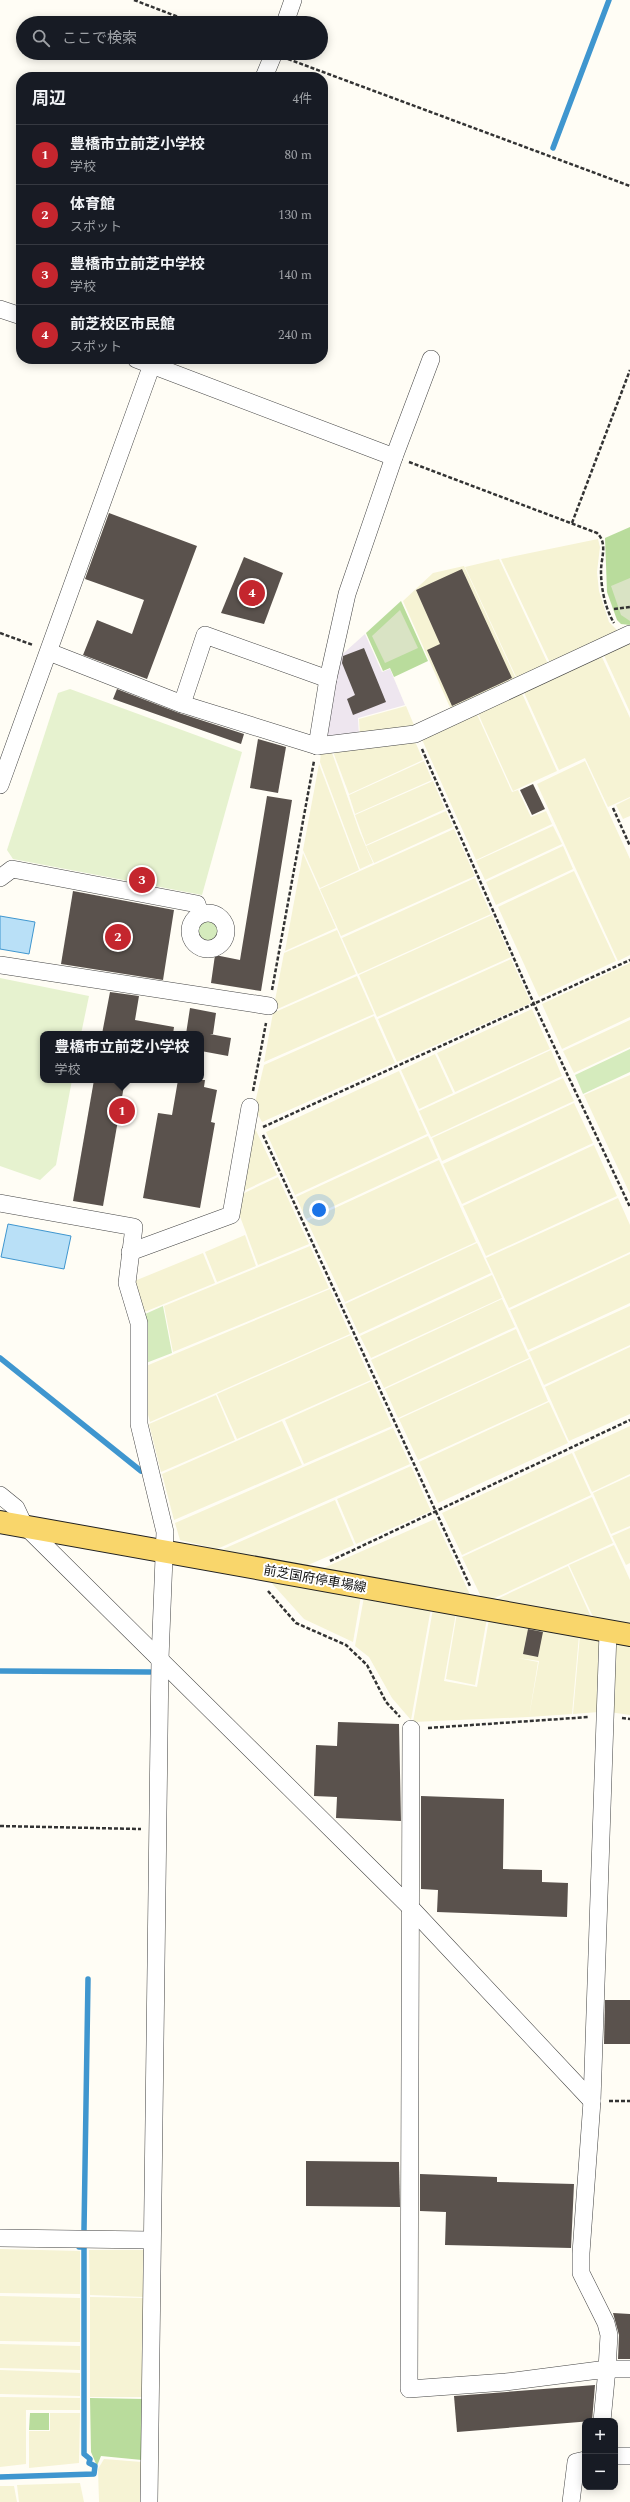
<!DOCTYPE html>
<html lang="ja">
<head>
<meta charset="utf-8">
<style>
  body { margin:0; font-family:Spectral,"Noto Sans JP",serif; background:#242831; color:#f1f3f6 }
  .controls { position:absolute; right:12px; bottom:12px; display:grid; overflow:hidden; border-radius:8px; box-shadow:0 2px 10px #0003 }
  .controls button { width:36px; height:36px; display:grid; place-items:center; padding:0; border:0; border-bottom:1px solid #363941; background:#171b24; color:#f1f3f6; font:20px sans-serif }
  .you { position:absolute; left:319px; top:1210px; width:14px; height:14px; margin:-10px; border:3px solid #fff; border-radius:50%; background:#1a73e8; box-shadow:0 0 0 6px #1a73e833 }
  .badge { display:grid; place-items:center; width:26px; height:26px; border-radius:50%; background:#c4262e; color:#fff; font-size:13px; font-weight:700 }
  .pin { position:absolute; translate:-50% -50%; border:2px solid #fff; box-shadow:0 1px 4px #0006 }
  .popup { position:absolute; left:40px; top:1031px; width:164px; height:52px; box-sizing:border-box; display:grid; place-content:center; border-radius:8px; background:#171b24; filter:drop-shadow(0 1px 3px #0005); font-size:13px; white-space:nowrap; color:#9ea1a6 }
  .popup b { font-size:15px; color:#f1f3f6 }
  .popup::after { content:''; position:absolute; left:50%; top:100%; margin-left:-8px; border:8px solid transparent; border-top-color:#171b24 }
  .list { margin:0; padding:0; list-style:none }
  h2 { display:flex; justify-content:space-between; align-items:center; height:52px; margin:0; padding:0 16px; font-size:17px }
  h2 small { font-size:13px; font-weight:400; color:#9ea1a6 }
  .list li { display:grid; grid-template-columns:26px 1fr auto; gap:12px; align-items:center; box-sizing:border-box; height:60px; padding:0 16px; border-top:1px solid #363941 }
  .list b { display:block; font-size:15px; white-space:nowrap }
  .list p { margin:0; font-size:13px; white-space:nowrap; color:#9ea1a6 }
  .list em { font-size:13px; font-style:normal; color:#9ea1a6 }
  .icon { flex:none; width:22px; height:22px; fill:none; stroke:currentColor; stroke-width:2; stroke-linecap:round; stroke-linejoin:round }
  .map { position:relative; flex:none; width:630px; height:2502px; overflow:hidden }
  .search { position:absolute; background:#171b24; box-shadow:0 2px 10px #0003; left:16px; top:16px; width:312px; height:44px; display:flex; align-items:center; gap:10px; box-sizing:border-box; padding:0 14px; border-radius:22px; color:#9ea1a6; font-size:15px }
  .panel { position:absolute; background:#171b24; box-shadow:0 2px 10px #0003; left:16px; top:72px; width:312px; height:292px; border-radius:16px }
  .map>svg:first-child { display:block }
  .industrial { fill:#eee6ef }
  .farmland { fill:#f6f3d4 }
  .green { fill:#d5ebbd }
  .forest { fill:#b9dc9c }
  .cemetery { fill:#d9e3c4 }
  .pitch { fill:#e6f2cf }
  .water { fill:#b9e0f7; stroke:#3f96cf }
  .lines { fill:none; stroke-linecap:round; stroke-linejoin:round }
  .stream { stroke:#3f96cf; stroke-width:5.5 }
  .building { fill:#5a524d }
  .minor-casing { stroke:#444; stroke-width:18 }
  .major-casing { stroke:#222; stroke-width:24 }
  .path { stroke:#333; stroke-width:2.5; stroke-dasharray:4 2; stroke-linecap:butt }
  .minor { stroke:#fff; stroke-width:17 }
  .major { stroke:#f9d66b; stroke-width:22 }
  .labels { text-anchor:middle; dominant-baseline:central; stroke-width:4; stroke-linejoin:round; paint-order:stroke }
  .street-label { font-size:13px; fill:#111; stroke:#fff }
</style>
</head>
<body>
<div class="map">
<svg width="630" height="2502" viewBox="0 0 630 2502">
  <rect width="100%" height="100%" fill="#fffdf5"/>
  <!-- industrial -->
  <path class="industrial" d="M 365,634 L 382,672 L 390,669 L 405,705 L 358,718 L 359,737 L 322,742 L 336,660 Z"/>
  <!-- farmland -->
  <g class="farmland">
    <path d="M 598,539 L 600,547 L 597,572 L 599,591 L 609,622 L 620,633 L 551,665 L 501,559 Z"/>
    <path d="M 499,559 L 549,666 L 518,681 L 465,567 Z"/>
    <path d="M 464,566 L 517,681 L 452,712 L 403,601 L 433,573 Z"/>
    <path d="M 630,638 L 630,712 L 602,651 Z"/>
    <path d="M 600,653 L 630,718 L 630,797 L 608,807 L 585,758 L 559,770 L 522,688 Z"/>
    <path d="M 520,689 L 557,771 L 513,791 L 476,709 Z"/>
    <path d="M 406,706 L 416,730 L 360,737 L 359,719 Z"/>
    <path d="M 475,710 L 512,792 L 518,790 L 531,817 L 546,811 L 552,824 L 476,860 L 420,735 Z"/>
    <path d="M 414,739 L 423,760 L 349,794 L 332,749 Z"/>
    <path d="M 331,750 L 360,833 L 373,863 L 360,869 L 320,762 L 321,751 Z"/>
    <path d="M 424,761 L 432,780 L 355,814 L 349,795 Z"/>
    <path d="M 585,761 L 630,859 L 630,955 L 618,961 L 537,784 Z"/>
    <path d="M 319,764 L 359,870 L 320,888 L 303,850 Z"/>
    <path d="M 433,781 L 445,809 L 366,845 L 355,815 Z"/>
    <path d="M 630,798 L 630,816 L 623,819 L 616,805 Z"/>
    <path d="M 446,811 L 453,827 L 374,863 L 366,846 Z"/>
    <path d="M 553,826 L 562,844 L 485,880 L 476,861 Z"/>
    <path d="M 454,829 L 475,876 L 341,936 L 320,889 Z"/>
    <path d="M 563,846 L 573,869 L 496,905 L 486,882 Z"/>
    <path d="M 303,853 L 336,928 L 285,951 Z"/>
    <path d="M 574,871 L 616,961 L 539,997 L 498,907 Z"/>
    <path d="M 475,878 L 491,914 L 358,974 L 342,938 Z"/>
    <path d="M 492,915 L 511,957 L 377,1017 L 359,975 Z"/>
    <path d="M 337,930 L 356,974 L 273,1011 L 284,953 Z"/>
    <path d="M 511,959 L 531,1003 L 397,1062 L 378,1019 Z"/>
    <path d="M 630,963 L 630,1017 L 562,1049 L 542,1004 Z"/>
    <path d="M 357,976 L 374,1014 L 264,1062 L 273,1013 Z"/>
    <path d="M 532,1009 L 550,1049 L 455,1092 L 437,1053 Z"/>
    <path d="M 374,1016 L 395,1063 L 262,1122 L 254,1107 L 264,1065 Z"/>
    <path d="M 630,1020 L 630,1047 L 574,1073 L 563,1051 Z"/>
    <path d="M 551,1050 L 562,1076 L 431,1137 L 419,1111 Z"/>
    <path d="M 435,1054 L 453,1093 L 419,1109 L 401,1070 Z"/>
    <path d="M 399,1071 L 427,1134 L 295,1195 L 266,1132 Z"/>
    <path d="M 630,1075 L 630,1194 L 584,1095 Z"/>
    <path d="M 563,1078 L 574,1101 L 442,1161 L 432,1138 Z"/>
    <path d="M 574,1103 L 593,1143 L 462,1204 L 443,1164 Z"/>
    <path d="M 252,1122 L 277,1175 L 241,1192 Z"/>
    <path d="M 428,1136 L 438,1158 L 306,1219 L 296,1197 Z"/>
    <path d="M 594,1145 L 617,1196 L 486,1256 L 463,1206 Z"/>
    <path d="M 439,1160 L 476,1242 L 345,1302 L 307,1221 Z"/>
    <path d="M 278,1177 L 309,1244 L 258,1265 L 238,1211 L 240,1195 Z"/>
    <path d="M 618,1198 L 630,1225 L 630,1252 L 509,1308 L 486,1258 Z"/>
    <path d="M 245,1235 L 256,1266 L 217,1282 L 205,1252 Z"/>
    <path d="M 477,1243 L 491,1273 L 359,1334 L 345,1304 Z"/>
    <path d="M 310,1246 L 329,1288 L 173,1352 L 164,1306 Z"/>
    <path d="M 203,1253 L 215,1283 L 142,1313 L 132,1282 Z"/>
    <path d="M 630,1254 L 630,1303 L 528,1350 L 510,1310 Z"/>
    <path d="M 492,1275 L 502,1298 L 371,1358 L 360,1336 Z"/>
    <path d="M 330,1289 L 350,1334 L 150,1422 L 147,1411 L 146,1366 Z"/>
    <path d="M 502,1299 L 515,1327 L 384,1388 L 371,1360 Z"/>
    <path d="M 630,1306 L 630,1345 L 544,1385 L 529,1352 Z"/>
    <path d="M 516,1329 L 529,1358 L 398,1418 L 385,1389 Z"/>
    <path d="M 351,1335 L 371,1380 L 237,1439 L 217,1394 Z"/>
    <path d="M 630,1347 L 630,1414 L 569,1441 L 545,1387 Z"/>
    <path d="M 530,1359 L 548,1401 L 418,1460 L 399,1419 Z"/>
    <path d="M 372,1381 L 392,1426 L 304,1464 L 285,1420 Z"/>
    <path d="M 216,1395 L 235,1440 L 161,1472 L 149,1424 Z"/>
    <path d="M 549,1402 L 568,1443 L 438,1503 L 419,1462 Z"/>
    <path d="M 282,1421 L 302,1465 L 174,1520 L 162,1474 Z"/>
    <path d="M 630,1426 L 630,1474 L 592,1492 L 574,1452 Z"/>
    <path d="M 393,1428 L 410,1464 L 217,1549 L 180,1540 L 175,1523 Z"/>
    <path d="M 572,1453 L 591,1495 L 462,1555 L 442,1513 Z"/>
    <path d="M 411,1466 L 431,1511 L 356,1544 L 337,1499 Z"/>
    <path d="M 630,1476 L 630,1526 L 611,1534 L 593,1493 Z"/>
    <path d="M 592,1497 L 613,1543 L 484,1603 L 462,1557 Z"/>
    <path d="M 335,1500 L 354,1545 L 306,1566 L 221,1550 Z"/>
    <path d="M 435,1519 L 472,1599 L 319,1570 Z"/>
    <path d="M 630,1528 L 630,1563 L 626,1565 L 612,1536 Z"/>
    <path d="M 614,1545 L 630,1580 L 630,1625 L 594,1619 L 569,1565 Z"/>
    <path d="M 568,1566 L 592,1619 L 484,1605 Z"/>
    <path d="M 268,1579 L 361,1596 L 353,1642 L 304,1619 Z"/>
    <path d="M 364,1597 L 431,1608 L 411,1720 L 392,1698 L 369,1657 L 355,1646 Z"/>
    <path d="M 433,1609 L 456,1613 L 444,1681 L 477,1687 L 489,1619 L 579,1635 L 572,1714 L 529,1717 L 539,1661 L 518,1658 L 538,1662 L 529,1717 L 413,1722 Z"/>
    <path d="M 457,1613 L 487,1618 L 475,1685 L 446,1679 Z"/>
    <path d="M 580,1635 L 603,1639 L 599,1712 L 573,1714 Z"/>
    <path d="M 612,1641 L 630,1644 L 630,1715 L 609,1712 Z"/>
    <path d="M 0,2249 L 80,2251 L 80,2294 L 0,2293 Z"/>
    <path d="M 89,2250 L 144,2250 L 144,2297 L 90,2295 Z"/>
    <path d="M 0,2296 L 80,2298 L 80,2342 L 0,2341 Z"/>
    <path d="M 90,2297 L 144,2298 L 144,2397 L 90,2397 Z"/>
    <path d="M 0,2344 L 80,2346 L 80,2370 L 0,2368 Z"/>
    <path d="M 0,2370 L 80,2373 L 80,2396 L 0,2394 Z"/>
    <path d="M 0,2397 L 80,2398 L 80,2410 L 26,2410 L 26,2464 L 0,2467 Z"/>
    <path d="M 50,2413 L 80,2413 L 79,2463 L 29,2468 L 29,2431 L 50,2431 Z"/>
    <path d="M 104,2459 L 142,2462 L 140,2502 L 99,2502 L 98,2469 Z"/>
    <path d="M 80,2483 L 84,2502 L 19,2502 L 17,2485 Z"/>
    <path d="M 0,2486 L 14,2486 L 17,2502 L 0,2502 Z"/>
  </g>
  <!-- green -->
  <g class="green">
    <circle cx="208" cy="931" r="14"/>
    <path d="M 630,1049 L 630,1072 L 583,1094 L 575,1075 Z"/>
    <path d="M 163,1306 L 172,1353 L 146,1363 L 143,1315 Z"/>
  </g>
  <!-- forest -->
  <g class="forest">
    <path d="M 630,527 L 630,625 L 621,624 L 617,620 L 607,592 L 605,538 Z"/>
    <path d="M 401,601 L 428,661 L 394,677 L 390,668 L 383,671 L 366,633 Z"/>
    <path d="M 90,2398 L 144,2399 L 142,2460 L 101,2456 L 97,2466 L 91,2452 Z"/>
    <path d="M 30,2413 L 49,2413 L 49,2430 L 29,2430 Z"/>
  </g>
  <!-- cemetery -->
  <g class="cemetery">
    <path d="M 630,578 L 630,621 L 621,615 L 611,586 Z"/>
    <path d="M 400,610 L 418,648 L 385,663 L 372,636 Z"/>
  </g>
  <!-- pitch -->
  <g class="pitch">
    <path d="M 70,689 L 242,752 L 202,895 L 13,859 L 7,850 L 58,693 Z"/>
    <path d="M 0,978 L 89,996 L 81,1034 L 43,1034 L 43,1080 L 72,1080 L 56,1165 L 40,1180 L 0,1166 Z"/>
  </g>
  <!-- water -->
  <g class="water">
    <path d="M 0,916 L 35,922 L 29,954 L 0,949 Z"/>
    <path d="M 8,1224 L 71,1236 L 64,1269 L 1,1257 Z"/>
  </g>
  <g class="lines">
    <!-- stream -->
    <g class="stream">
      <path d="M 553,148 L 609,0"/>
      <path d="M 0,1358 L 141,1471"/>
      <path d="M 0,1671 L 150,1672"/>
      <path d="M 84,2230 L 88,1979"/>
      <path d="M 0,2477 L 94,2474 L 95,2466 L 89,2463 L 90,2459 L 84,2454 L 84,2247 L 79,2247"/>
    </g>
  </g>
  <!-- building -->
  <g class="building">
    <path d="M 109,513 L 197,546 L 147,679 L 83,655 L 97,620 L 132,634 L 144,600 L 85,579 Z"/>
    <path d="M 244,557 L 283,573 L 264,624 L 221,613 Z"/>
    <path d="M 462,569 L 512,678 L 452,706 L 427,650 L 440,644 L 416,590 Z"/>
    <path d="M 364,648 L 386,702 L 353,715 L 347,699 L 355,695 L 342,663 L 343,656 Z"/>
    <path d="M 117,689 L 179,713 L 244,734 L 241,744 L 113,699 Z"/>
    <path d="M 258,739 L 286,747 L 278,793 L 250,788 Z"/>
    <path d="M 533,784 L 545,809 L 532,815 L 520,790 Z"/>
    <path d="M 267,796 L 292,800 L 261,991 L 211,983 L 215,955 L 240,960 Z"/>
    <path d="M 73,891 L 174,910 L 163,980 L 61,964 Z"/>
    <path d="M 110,992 L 139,996 L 135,1020 L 174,1027 L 173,1034 L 102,1034 Z"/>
    <path d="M 190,1008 L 216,1013 L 213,1034 L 210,1034 L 231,1038 L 228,1056 L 201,1051 L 201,1034 L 186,1034 Z"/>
    <path d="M 94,1080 L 125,1080 L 103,1206 L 73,1201 Z"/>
    <path d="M 178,1080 L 205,1080 L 204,1087 L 217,1090 L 211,1122 L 215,1123 L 200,1208 L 143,1198 L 158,1113 L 172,1115 Z"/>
    <path d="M 528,1629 L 543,1632 L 538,1657 L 523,1654 Z"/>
    <path d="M 338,1722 L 399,1724 L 401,1821 L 336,1818 L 337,1797 L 314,1796 L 316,1745 L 337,1746 Z"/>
    <path d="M 421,1796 L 504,1799 L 503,1869 L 542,1870 L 542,1882 L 568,1883 L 567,1917 L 437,1912 L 438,1890 L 421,1889 Z"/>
    <path d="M 605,2000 L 630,2000 L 630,2044 L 604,2044 Z"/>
    <path d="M 306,2161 L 399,2162 L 400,2207 L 306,2206 Z"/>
    <path d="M 420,2174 L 497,2177 L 497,2182 L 574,2184 L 571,2248 L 445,2245 L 446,2212 L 420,2211 Z"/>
    <path d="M 613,2313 L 630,2314 L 630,2359 L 618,2359 L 619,2335 Z"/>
    <path d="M 595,2385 L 592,2421 L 457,2432 L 454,2396 Z"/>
  </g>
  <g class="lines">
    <defs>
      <g id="minor">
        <path d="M 285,23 L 293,0"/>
        <path d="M 264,77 L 274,53"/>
        <path d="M 0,309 L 21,316"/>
        <path d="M 136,359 L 394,457"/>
        <path d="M 49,652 L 182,704 L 317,746 L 415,734 L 630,634"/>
        <path d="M 182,704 L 205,635 L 328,679"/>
        <path d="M 317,746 L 328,679 L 347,594 L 394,457 L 431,359"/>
        <path d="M 0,785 L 154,359"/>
        <path d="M 0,878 L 12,869 L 197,904 L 200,914"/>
        <circle cx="208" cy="931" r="18"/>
        <path d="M 0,965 L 269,1006"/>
        <path d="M 0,1203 L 134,1227 L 127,1283 L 139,1323 L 139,1424 L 165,1532 L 160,1659 L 149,2502"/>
        <path d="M 130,1252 L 231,1215 L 250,1107"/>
        <path d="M 0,1495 L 16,1508 L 24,1525 L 411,1908 L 592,2101"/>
        <path d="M 608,1632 L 592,2101 L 581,2253 L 581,2273 L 606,2323 L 609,2335 L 607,2369 L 630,2369"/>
        <path d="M 411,1729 L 409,2389 L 506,2382 L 607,2369 L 602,2421"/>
        <path d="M 0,2238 L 151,2240"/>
        <path d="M 615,2456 L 630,2456"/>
        <path d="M 571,2502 L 576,2462 L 585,2460"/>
      </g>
      <path id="major" d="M 0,1522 L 630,1635"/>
    </defs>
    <!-- minor casing -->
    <use href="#minor" class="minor-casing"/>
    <!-- major casing -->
    <use href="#major" class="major-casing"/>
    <!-- path -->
    <g class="path">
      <path d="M 134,0 L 194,23"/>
      <path d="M 288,59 L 630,186"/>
      <path d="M 409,462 L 597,533 C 608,543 601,558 601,571 C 601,588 605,608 614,623"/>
      <path d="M 572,523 L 630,370"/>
      <path d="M 614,609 L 630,607"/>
      <path d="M 0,633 L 33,645"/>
      <path d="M 422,749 L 534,1004 L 630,1207"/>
      <path d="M 613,808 L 630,846"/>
      <path d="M 272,990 L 314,761"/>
      <path d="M 253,1091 L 266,1023"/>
      <path d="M 263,1127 L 630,960"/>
      <path d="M 263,1135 L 470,1586"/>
      <path d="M 330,1561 L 630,1420"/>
      <path d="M 268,1591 L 296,1623 L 346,1645 L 367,1665 L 386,1702 L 400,1717"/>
      <path d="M 622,1718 L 630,1719"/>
      <path d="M 428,1728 L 589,1717"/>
      <path d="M 0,1826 L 141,1829"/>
      <path d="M 609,2101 L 630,2101"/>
    </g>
    <!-- minor -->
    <use href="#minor" class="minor"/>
    <!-- major -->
    <use href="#major" class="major"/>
  </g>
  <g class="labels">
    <!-- street labels -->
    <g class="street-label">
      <text transform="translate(315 1579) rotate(10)">前芝国府停車場線</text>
    </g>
  </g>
</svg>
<div class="controls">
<button>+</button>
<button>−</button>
</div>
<div class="you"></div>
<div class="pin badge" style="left:122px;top:1111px">1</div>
<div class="popup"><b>豊橋市立前芝小学校</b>学校</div>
<div class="pin badge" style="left:118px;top:937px">2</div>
<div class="pin badge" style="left:142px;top:880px">3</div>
<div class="pin badge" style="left:252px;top:593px">4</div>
<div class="search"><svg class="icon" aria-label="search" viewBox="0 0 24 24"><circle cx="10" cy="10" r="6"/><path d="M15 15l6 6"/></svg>ここで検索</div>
<section class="panel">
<h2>周辺<small>4件</small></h2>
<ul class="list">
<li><span class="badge">1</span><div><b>豊橋市立前芝小学校</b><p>学校</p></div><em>80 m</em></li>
<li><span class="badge">2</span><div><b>体育館</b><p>スポット</p></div><em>130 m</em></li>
<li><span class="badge">3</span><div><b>豊橋市立前芝中学校</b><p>学校</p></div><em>140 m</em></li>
<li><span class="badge">4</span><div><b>前芝校区市民館</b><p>スポット</p></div><em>240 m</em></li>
</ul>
</section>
</div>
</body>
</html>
